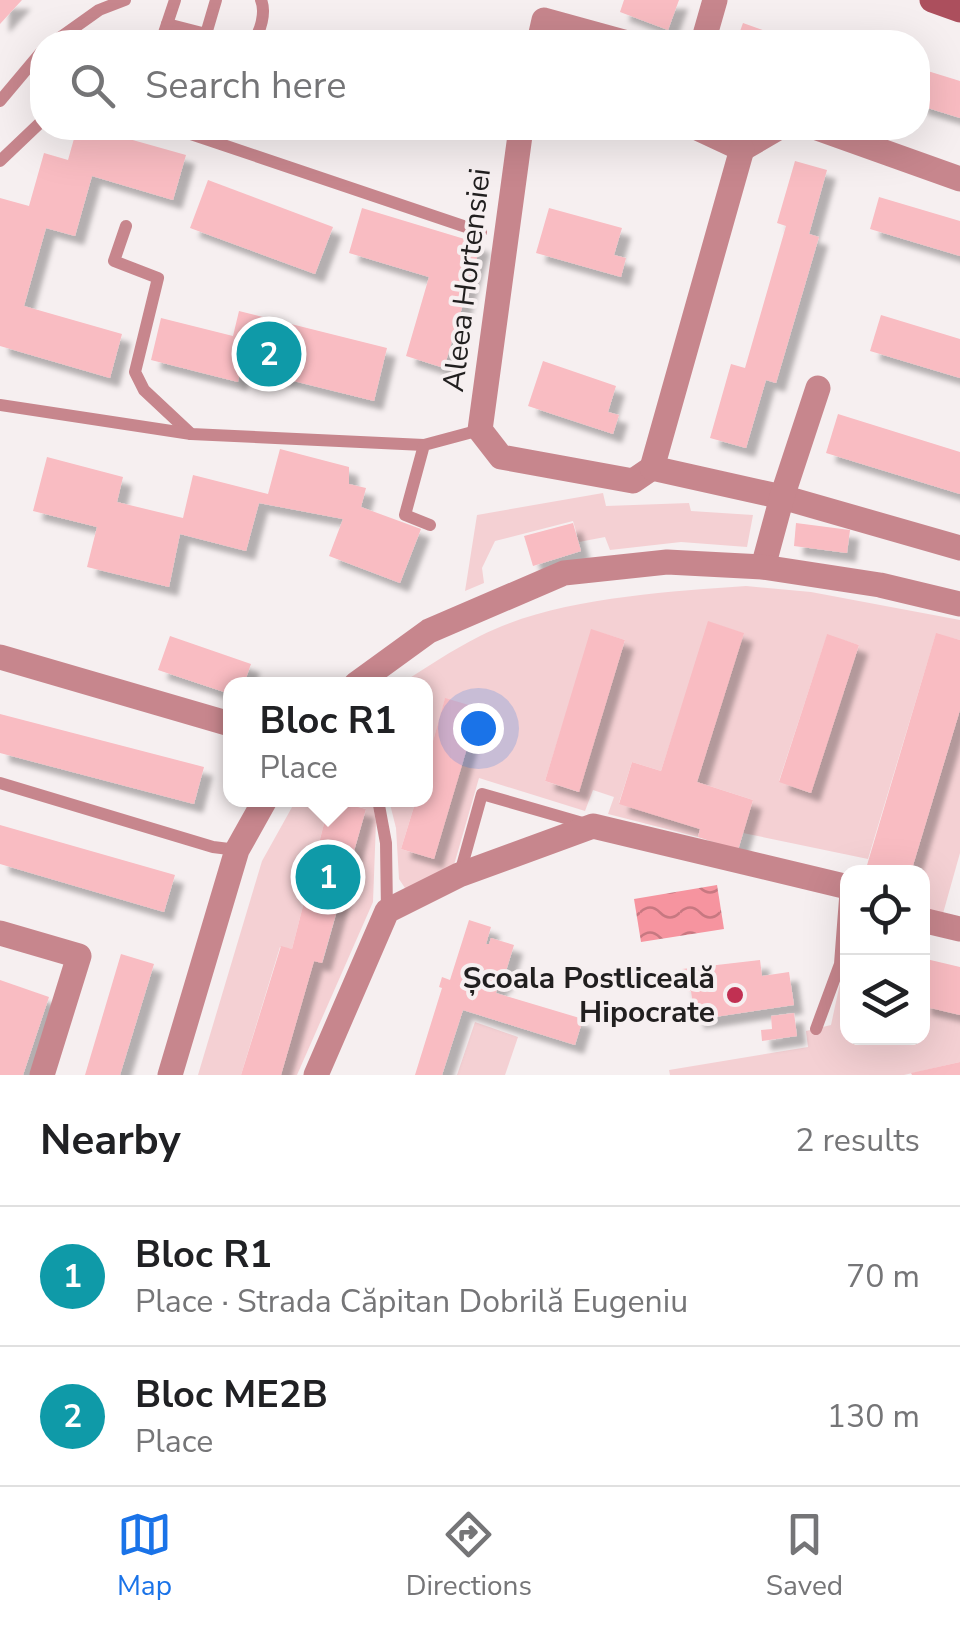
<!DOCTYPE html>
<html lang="en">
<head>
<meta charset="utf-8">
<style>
  body { margin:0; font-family:"Nunito Sans",sans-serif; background:#f2f2f2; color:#202124 }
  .controls { position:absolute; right:30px; bottom:30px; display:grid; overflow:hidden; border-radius:20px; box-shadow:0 10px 40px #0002 }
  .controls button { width:90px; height:90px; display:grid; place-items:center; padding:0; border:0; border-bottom:2px solid #e0e0e0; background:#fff; color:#202124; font:50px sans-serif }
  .you { position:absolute; left:478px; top:728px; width:35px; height:35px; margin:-25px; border:8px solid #fff; border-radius:50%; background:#1a73e8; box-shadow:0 0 0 15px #1a73e833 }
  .badge { display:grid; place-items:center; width:65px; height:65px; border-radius:50%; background:#1a73e8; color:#fff; font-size:32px; font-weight:700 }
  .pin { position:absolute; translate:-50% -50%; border:5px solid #fff; box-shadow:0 2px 10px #0006 }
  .popup { position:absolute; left:223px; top:677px; width:210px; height:130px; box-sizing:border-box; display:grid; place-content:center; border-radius:20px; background:#fff; filter:drop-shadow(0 2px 8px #0005); font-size:32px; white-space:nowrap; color:#757577 }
  .popup b { font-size:38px; color:#202124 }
  .popup::after { content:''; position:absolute; left:50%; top:100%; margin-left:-20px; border:20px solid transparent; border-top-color:#fff }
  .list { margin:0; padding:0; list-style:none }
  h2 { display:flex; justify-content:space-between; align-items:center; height:130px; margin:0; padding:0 40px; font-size:42px }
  h2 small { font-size:32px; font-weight:400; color:#757577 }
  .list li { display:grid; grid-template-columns:65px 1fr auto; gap:30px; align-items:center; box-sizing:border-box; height:140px; padding:0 40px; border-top:2px solid #e0e0e0 }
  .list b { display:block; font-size:38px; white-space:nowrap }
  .list p { margin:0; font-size:32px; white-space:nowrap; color:#757577 }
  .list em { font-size:32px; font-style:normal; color:#757577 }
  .icon { flex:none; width:55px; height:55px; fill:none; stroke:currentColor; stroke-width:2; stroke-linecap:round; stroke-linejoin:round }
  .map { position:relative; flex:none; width:960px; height:1075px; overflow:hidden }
  .search { position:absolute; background:#fff; box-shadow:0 10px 40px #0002; left:30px; right:30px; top:30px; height:110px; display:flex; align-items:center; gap:25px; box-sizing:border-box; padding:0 35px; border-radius:40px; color:#757577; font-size:38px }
  .sheet { height:410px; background:#fff }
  nav { display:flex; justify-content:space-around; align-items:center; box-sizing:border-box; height:140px; border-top:2px solid #e0e0e0; background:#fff; font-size:28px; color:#757577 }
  nav a { display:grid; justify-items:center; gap:5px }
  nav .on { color:#1a73e8 }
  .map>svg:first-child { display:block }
  .garden { fill:#f4d0d3; fill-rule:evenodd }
  .water { fill:url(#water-waves) }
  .building { fill:#f9bcc2; filter:url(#shadow) }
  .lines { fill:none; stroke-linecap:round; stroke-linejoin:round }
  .service { stroke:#c7868d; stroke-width:12 }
  .minor { stroke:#c7868d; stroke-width:25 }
  .tertiary { stroke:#c7868d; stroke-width:25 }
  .secondary { stroke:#ac4f5d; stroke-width:25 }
  .poi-dot { fill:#c13052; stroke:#f6eff0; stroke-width:4 }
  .labels { text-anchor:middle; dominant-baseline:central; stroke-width:8; stroke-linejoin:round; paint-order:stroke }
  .street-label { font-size:30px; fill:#211f1f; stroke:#f6eff0 }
  .poi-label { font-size:30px; font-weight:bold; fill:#211f1f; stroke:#f6eff0; text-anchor:end }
</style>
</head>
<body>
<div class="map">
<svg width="960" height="1075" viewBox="0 0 960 1075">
  <defs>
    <pattern id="water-waves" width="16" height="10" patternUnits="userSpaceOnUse" patternTransform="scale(2.5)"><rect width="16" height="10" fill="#f6949f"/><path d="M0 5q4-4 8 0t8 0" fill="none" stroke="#c77881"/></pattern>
    <filter id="shadow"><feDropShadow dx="9" dy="9" stdDeviation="2.5" flood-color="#0004"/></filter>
  </defs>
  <rect width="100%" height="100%" fill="#f6eff0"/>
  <!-- garden -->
  <g class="garden">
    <path d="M 603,493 L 606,506 L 689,503 L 691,511 L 753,515 L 747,547 L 681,542 L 610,550 L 605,537 L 579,542 L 573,521 L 495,541 L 482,568 L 484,583 L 465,591 L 477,515 Z"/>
    <path d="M 746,586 L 811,592 L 960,620 L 960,640 L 936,634 L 868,859 L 743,833 L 753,800 L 697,782 L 743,633 L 709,622 L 661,771 L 632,762 L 619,803 L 700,829 L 698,837 L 608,814 L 614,797 L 593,790 L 585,811 L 479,778 L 454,865 L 416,887 L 405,888 L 399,879 L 396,828 L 389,800 L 416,800 L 401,849 L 434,859 L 478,708 L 445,699 L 426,766 L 426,684 L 400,684 C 426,668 452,650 480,636 C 554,598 664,592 746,586 ZM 592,630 L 625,640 L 578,792 L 545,781 ZM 827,635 L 859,645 L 810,793 L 779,781 Z"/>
    <path d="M 960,710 L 960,853 L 942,917 L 923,910 L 922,872 L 911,872 Z"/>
    <path d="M 296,800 L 330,800 L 292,949 L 280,947 L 241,1075 L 198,1075 L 262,861 Z"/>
    <path d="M 340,800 L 372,800 L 376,822 L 373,902 L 297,1075 L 281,1075 L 314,961 L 323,962 L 366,809 Z"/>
    <path d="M 847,951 L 848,1038 L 922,1038 L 923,1006 L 960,1015 L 960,1062 L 904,1075 L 670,1075 L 669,1070 L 808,1047 L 806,1031 L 831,1025 Z"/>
    <path d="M 475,1022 L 518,1037 L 505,1075 L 457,1075 Z"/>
  </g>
  <!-- water -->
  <path class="water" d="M 717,885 L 724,929 L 641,942 L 634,899 Z"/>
  <!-- building -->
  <g class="building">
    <path d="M 0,0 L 22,0 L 0,24 Z"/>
    <path d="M 624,0 L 679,0 L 668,30 L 620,12 Z"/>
    <path d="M 743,23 L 768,32 L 764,42 L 736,42 Z"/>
    <path d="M 918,68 L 960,81 L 960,118 L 918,105 Z"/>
    <path d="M 77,128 L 90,128 L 186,155 L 173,200 L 92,176 L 75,236 L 46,228 L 24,306 L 122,334 L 110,378 L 0,346 L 0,198 L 29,206 L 44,153 L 68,160 Z"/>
    <path d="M 795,161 L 827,170 L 809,234 L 819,237 L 776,383 L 766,380 L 746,448 L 710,438 L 731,364 L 745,368 L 786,226 L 777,223 Z"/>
    <path d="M 208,180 L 333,227 L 315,274 L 190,228 Z"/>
    <path d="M 879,197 L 960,221 L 960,256 L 870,229 Z"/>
    <path d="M 362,208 L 481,244 L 444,368 L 406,356 L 429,277 L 349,253 Z"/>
    <path d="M 549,208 L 622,228 L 614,255 L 626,258 L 621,277 L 536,253 Z"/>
    <path d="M 239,311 L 387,348 L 374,401 L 241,368 L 238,382 L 151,360 L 161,318 L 233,336 Z"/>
    <path d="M 881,315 L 960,339 L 960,378 L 870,351 Z"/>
    <path d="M 543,361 L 616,386 L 608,412 L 619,415 L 613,434 L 528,406 Z"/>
    <path d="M 838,414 L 960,452 L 960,494 L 826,453 Z"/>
    <path d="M 280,449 L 349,467 L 349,484 L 366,488 L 361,507 L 421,529 L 400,583 L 329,556 L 343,519 L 259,503 L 246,551 L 180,534 L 169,587 L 87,567 L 97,527 L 33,511 L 47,457 L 123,477 L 117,502 L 183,518 L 193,475 L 268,494 Z"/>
    <path d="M 573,523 L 581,551 L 533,566 L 524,536 Z"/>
    <path d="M 796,523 L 850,530 L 847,553 L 794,546 Z"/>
    <path d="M 708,621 L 744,633 L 697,782 L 753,800 L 738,850 L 698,837 L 700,829 L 619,804 L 632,762 L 661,771 Z"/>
    <path d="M 591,629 L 625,640 L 579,792 L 545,781 Z"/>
    <path d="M 936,633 L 960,640 L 960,710 L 911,872 L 865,872 Z"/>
    <path d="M 827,634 L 859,645 L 811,793 L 779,782 Z"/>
    <path d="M 170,636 L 251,664 L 244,684 L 230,684 L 230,694 L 158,670 Z"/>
    <path d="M 445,698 L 479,708 L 434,859 L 401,849 L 416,800 L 426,800 L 426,766 Z"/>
    <path d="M 0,714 L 204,767 L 194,804 L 0,753 Z"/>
    <path d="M 330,800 L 366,809 L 322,963 L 314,961 L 281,1075 L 241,1075 L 281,946 L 292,949 Z"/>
    <path d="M 0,825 L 175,875 L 164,912 L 0,864 Z"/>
    <path d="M 469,920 L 491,927 L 486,944 L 489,944 L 491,938 L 514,945 L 502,984 L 499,983 L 496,993 L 583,1019 L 575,1045 L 463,1010 L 442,1075 L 415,1075 L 442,988 L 439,987 L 442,977 L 450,980 Z"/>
    <path d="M 121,954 L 154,964 L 120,1075 L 85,1075 Z"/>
    <path d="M 922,958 L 960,967 L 960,1015 L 922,1006 Z"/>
    <path d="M 760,960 L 762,976 L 789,972 L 794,1005 L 695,1020 L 691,991 L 685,992 L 682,969 Z"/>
    <path d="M 0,980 L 49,997 L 23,1075 L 0,1075 Z"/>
    <path d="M 794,1013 L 797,1036 L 762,1041 L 761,1030 L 772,1029 L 771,1016 Z"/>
    <path d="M 960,1062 L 960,1075 L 912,1075 L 911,1073 Z"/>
  </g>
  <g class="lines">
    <!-- service -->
    <g class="service">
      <path d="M 167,24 L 206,34 L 216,0"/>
      <path d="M 206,34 L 234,42"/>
      <path d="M 54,42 L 99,10 L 125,0"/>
      <path d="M 161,42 L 175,0"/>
      <path d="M 252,42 C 261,32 266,12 261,0"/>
      <path d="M 0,101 L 42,51"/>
      <path d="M 173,128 L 481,232"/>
      <path d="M 0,161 L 42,121"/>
      <path d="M 126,226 L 114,261 L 158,278 L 135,372 L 144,390 L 191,434"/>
      <path d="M 0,405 L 191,434 L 424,445"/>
      <path d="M 430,525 L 405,515 L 424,445 L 480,430"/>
      <path d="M 0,783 L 213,847 L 237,850"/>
      <path d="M 378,800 L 386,843 L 387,911"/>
      <path d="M 460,873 L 482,794 L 586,824"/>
      <path d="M 816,1029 L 840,964 L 846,886"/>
    </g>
    <!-- minor -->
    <g class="minor">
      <path d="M 539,42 L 544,20 L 624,42"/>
      <path d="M 703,42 L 715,0"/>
      <path d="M 521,128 L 480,430 L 501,457 L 633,481 L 652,468"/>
      <path d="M 697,128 L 742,149 L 778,128"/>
      <path d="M 817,128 L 960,179"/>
      <path d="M 742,149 L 652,468 L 782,497 L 960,548"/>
      <path d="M 763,567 L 782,497 L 818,388"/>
      <path d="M 0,657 L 230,724"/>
      <path d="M 922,920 L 960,929"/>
      <path d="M 0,933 L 79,956 L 42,1075"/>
      <path d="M 316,1075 L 387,911 L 459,875 L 593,826 L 848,887"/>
    </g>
    <!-- tertiary -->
    <g class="tertiary">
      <path d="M 356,684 L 429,631 L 564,573 L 667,562 L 763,567 L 880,585 L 960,604"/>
      <path d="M 170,1075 L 237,850 L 265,800"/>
    </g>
    <!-- secondary -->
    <path class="secondary" d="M 932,0 L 960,10"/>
  </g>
  <!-- markers -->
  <circle class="poi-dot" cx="735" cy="995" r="10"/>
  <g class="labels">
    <!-- street labels -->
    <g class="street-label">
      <text transform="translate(467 280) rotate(-83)">Aleea Hortensiei</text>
    </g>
    <!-- poi labels -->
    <g class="poi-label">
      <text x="715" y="978">Școala Postliceală<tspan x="715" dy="34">Hipocrate</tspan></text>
    </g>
  </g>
</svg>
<div class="controls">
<button><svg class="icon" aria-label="locate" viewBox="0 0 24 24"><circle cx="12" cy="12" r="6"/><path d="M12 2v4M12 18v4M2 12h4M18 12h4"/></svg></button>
<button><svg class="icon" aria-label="layers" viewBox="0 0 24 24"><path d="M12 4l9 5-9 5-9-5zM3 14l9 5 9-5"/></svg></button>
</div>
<div class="you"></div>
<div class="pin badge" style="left:328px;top:877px;background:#0f9aa8">1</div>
<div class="popup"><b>Bloc R1</b>Place</div>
<div class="pin badge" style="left:269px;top:354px;background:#0f9aa8">2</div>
<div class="search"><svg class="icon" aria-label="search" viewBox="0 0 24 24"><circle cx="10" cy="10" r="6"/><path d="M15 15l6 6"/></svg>Search here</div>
</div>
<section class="sheet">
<h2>Nearby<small>2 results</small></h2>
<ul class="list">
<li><span class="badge" style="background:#0f9aa8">1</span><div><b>Bloc R1</b><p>Place · Strada Căpitan Dobrilă Eugeniu</p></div><em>70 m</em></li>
<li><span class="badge" style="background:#0f9aa8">2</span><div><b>Bloc ME2B</b><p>Place</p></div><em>130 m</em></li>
</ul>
</section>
<nav>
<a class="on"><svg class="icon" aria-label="map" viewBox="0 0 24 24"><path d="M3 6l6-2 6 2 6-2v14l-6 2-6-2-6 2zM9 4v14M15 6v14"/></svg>Map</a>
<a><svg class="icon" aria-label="directions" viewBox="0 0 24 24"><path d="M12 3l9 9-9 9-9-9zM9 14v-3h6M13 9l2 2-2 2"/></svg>Directions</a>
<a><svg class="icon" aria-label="saved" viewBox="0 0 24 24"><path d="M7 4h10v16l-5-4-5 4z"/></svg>Saved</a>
</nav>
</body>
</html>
